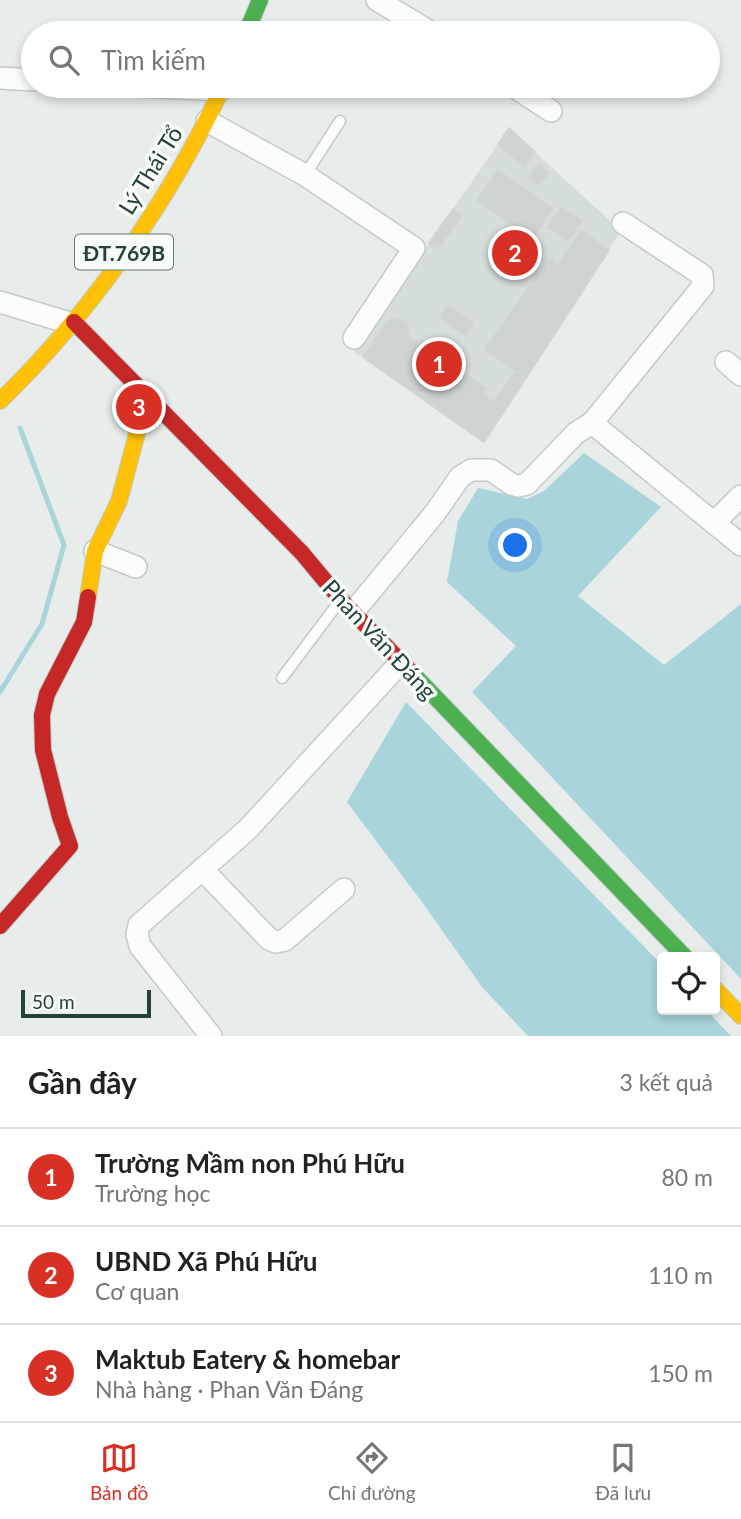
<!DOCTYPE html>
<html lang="vi">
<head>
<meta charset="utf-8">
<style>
  body { margin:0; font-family:Lato,sans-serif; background:#f6f6f6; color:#222 }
  .controls { position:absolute; right:21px; bottom:21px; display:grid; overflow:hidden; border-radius:7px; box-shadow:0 4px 10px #0003 }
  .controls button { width:63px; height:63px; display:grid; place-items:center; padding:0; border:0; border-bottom:2px solid #e0e0e0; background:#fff; color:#222; font:35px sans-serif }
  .scale { position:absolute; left:21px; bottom:18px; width:130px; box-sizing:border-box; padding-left:7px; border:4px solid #24423a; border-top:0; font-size:19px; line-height:24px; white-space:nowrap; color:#24423a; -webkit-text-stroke:5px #f7fbf9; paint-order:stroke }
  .you { position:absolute; left:516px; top:546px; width:24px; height:24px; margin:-18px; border:5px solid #fff; border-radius:50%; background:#1a73e8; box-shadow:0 0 0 10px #1a73e833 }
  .badge { display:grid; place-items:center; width:46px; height:46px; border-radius:50%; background:#d93025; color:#fff; font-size:23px; font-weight:700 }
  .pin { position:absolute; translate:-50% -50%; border:4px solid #fff; box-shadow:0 2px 7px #0006 }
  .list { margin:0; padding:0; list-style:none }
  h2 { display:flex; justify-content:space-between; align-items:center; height:91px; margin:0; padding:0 28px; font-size:30px }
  h2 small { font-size:23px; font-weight:400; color:#767676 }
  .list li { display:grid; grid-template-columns:46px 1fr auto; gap:21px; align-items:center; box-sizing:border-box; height:98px; padding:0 28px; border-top:2px solid #e0e0e0 }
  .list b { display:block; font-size:26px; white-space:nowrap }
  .list p { margin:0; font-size:23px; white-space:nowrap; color:#767676 }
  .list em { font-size:23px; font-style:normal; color:#767676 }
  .icon { flex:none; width:38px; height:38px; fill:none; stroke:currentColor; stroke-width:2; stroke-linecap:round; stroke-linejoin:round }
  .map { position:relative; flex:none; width:741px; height:1036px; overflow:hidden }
  .search { position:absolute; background:#fff; box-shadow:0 4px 10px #0003; left:21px; right:21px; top:21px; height:77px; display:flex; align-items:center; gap:18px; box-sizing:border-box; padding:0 24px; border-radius:38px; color:#767676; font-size:26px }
  .sheet { height:385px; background:#fff }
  nav { display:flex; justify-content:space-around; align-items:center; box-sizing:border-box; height:98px; border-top:2px solid #e0e0e0; background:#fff; font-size:19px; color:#767676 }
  nav a { display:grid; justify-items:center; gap:4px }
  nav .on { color:#d93025 }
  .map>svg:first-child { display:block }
  .built { fill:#d6dedb }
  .water { fill:#a9d4db }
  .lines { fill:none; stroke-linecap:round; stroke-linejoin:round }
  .stream { stroke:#a9d4db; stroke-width:5 }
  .building { fill:#cfd4d2; stroke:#d1d6d4; stroke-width:2 }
  .lane-casing { stroke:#c5cac8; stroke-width:13 }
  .street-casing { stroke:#c5cac8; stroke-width:24 }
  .fast-casing { stroke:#c3cbc8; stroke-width:18 }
  .slow-casing { stroke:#c3cbc8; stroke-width:18 }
  .jam-casing { stroke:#c3cbc8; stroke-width:18 }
  .lane { stroke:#fcfcfc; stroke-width:10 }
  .street { stroke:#fcfcfc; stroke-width:21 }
  .fast { stroke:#4caf50; stroke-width:16 }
  .slow { stroke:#ffc107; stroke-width:16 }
  .jam { stroke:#c62828; stroke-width:16 }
  .labels { text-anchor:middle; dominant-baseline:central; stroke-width:7; stroke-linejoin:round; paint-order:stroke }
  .shield { fill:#f7fbf9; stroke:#637a73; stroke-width:2 }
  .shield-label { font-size:21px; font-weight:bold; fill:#24423a }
  .street-label { font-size:23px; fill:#24423a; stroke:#f7fbf9 }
</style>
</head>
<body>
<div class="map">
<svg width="741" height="1036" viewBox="0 0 741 1036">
  <rect width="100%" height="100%" fill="#e8edeb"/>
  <!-- built -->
  <path class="built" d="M 509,128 L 621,231 L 484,442 L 354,352 Z"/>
  <!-- water -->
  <g class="water">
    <path d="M 584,453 L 661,507 L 578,596 L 664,665 L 741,604 L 741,979 L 472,692 L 516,646 L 447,582 L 458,521 L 478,488 L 527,499 L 544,491 Z"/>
    <path d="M 406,702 L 662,965 L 662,1010 L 706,1010 L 731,1036 L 528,1036 L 482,987 L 422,902 L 347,802 Z"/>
  </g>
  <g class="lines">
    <!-- stream -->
    <path class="stream" d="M 0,692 L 42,624 L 64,545 L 20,428"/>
  </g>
  <!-- building -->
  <g class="building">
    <path d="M 509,128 L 535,152 L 524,167 L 498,144 Z"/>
    <path d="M 539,164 L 549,173 L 538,185 L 528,176 Z"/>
    <path d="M 498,170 L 553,209 L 532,239 L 477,200 Z"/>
    <path d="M 561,207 L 582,221 L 568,241 L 547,227 Z"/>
    <path d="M 453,209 L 462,215 L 438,249 L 429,243 Z"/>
    <path d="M 581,230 L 609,250 L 526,378 L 485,349 L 549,258 L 558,265 Z"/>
    <path d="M 448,305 L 474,323 L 466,336 L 440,318 Z"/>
    <path d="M 393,319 L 400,319 L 407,323 L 410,338 L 425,347 L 427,356 L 442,366 L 449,362 L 455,366 L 454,374 L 465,381 L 468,376 L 486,388 L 483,394 L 494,402 L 516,371 L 526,378 L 484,442 L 363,357 L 386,323 Z"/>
  </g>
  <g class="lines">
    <defs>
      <g id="lane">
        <path d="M 305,175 L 340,121"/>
        <path d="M 282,678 L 339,602"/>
      </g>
      <g id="street">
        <path d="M 377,0 L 432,33"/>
        <path d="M 0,78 L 33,80"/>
        <path d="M 137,86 L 221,90"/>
        <path d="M 513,86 L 551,111"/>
        <path d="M 207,121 L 305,175 L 414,248 L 354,338"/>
        <path d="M 0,302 L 73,324"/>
        <path d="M 726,362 L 741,375"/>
        <path d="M 592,423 L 703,286 L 702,275 L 623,223"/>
        <path d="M 714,523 L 741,496"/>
        <path d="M 95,551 L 136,567"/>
        <path d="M 354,611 L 435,513 L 460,477 L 471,470 L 491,470 L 511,484 L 518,486 L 527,484 L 576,433 L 592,423 L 741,545"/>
        <path d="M 202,869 L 269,939 L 276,942 L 285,940 L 344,889"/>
        <path d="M 211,1036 L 140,946 L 137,934 L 139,925 L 248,829 L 401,662"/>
      </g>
      <g id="fast">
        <path d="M 246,33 L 260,0"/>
        <path d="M 413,674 L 685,957"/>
      </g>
      <g id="slow">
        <path d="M 0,401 C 89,315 171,199 223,86"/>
        <path d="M 88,597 L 95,551 L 119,501 L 147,396"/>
        <path d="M 715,989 L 741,1016"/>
      </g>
      <g id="jam">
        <path d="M 74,322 L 302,553 L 341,600 L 413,674"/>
        <path d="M 0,926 L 70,846 L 60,817 L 43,750 L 42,715 L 47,694 L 84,622 L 88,597"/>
      </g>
    </defs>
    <!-- lane casing -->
    <use href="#lane" class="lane-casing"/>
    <!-- street casing -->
    <use href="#street" class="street-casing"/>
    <!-- fast casing -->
    <use href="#fast" class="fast-casing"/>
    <!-- slow casing -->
    <use href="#slow" class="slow-casing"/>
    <!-- jam casing -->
    <use href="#jam" class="jam-casing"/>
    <!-- lane -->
    <use href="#lane" class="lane"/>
    <!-- street -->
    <use href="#street" class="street"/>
    <!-- fast -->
    <use href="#fast" class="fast"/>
    <!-- slow -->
    <use href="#slow" class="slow"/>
    <!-- jam -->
    <use href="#jam" class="jam"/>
  </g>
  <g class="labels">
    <!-- shield labels -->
    <rect class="shield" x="75" y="234.5" width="98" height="35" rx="5"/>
    <g class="shield-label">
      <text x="124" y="252">ĐT.769B</text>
    </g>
    <!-- street labels -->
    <g class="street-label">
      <text transform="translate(150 170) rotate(-58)">Lý Thái Tổ</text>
      <text transform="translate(380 639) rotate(47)">Phan Văn Đáng</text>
    </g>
  </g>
</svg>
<div class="controls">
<button><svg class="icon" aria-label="locate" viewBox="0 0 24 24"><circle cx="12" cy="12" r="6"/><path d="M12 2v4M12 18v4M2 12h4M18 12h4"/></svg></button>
</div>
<div class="scale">50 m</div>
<div class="you"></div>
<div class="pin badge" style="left:439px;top:364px">1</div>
<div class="pin badge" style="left:515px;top:253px">2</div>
<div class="pin badge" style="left:139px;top:407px">3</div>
<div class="search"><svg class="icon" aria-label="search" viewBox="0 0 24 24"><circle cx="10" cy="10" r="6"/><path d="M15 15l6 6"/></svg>Tìm kiếm</div>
</div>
<section class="sheet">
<h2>Gần đây<small>3 kết quả</small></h2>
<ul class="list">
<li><span class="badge">1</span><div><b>Trường Mầm non Phú Hữu</b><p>Trường học</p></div><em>80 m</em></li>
<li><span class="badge">2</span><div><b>UBND Xã Phú Hữu</b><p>Cơ quan</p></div><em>110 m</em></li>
<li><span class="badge">3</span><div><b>Maktub Eatery &amp; homebar</b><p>Nhà hàng · Phan Văn Đáng</p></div><em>150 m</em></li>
</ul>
</section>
<nav>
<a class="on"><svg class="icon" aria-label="map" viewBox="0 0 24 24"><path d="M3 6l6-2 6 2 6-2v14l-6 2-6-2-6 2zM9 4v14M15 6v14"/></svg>Bản đồ</a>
<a><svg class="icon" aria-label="directions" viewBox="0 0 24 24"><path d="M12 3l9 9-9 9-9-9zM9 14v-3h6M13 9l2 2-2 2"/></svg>Chỉ đường</a>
<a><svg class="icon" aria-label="saved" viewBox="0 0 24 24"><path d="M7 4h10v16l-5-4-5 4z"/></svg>Đã lưu</a>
</nav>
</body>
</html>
